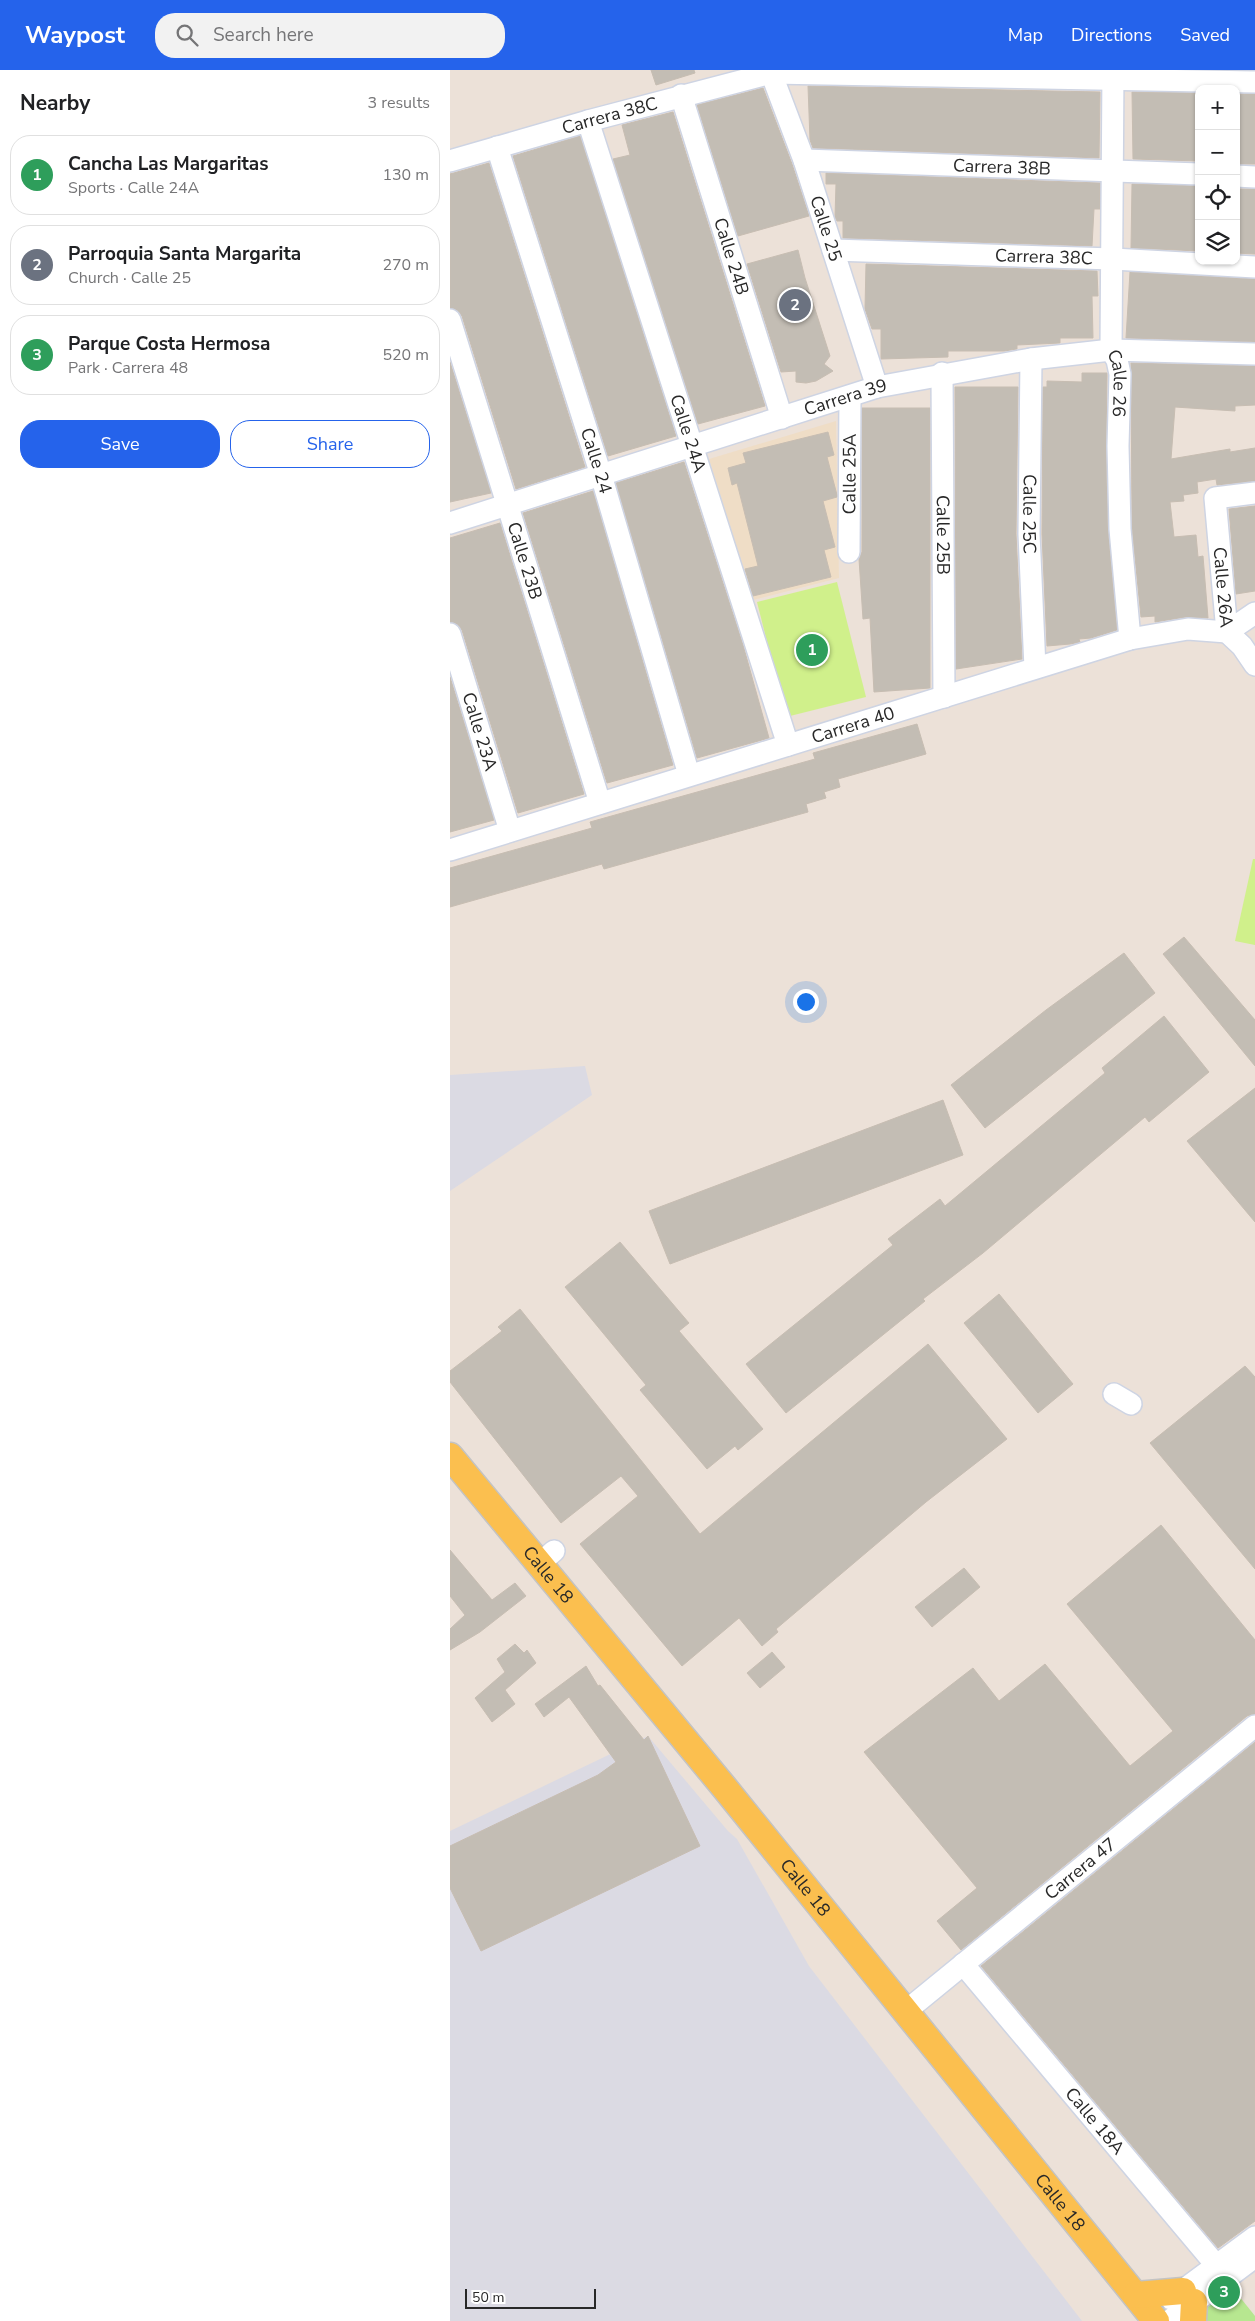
<!DOCTYPE html>
<html lang="en">
<head>
<meta charset="utf-8">
<style>
  body { margin:0; font-family:"Nunito Sans",sans-serif; background:#f2f2f2; color:#202124 }
  .controls { position:absolute; right:15px; top:15px; display:grid; overflow:hidden; border-radius:10px; box-shadow:0 1px 4px #0004 }
  .controls button { width:45px; height:45px; display:grid; place-items:center; padding:0; border:0; border-bottom:1px solid #e0e0e0; background:#fff; color:#202124; font:25px sans-serif }
  .scale { position:absolute; left:15px; bottom:12px; width:131px; box-sizing:border-box; padding-left:5px; border:2px solid #282828; border-top:0; font-size:14px; line-height:18px; white-space:nowrap; color:#282828; -webkit-text-stroke:4px #fff; paint-order:stroke }
  .you { position:absolute; left:355px; top:931px; width:18px; height:18px; margin:-12px; border:4px solid #fff; border-radius:50%; background:#1a73e8; box-shadow:0 0 0 8px #1a73e833 }
  .badge { display:grid; place-items:center; width:32px; height:32px; border-radius:50%; background:#2563eb; color:#fff; font-size:16px; font-weight:700 }
  .pin { position:absolute; translate:-50% -50%; border:2px solid #fff; box-shadow:0 1px 5px #0006 }
  .list { margin:0; padding:0; list-style:none }
  h2 { display:flex; justify-content:space-between; align-items:center; height:65px; margin:0; padding:0 20px; font-size:21px }
  h2 small { font-size:16px; font-weight:400; color:#757577 }
  .list li { display:grid; grid-template-columns:32px 1fr auto; gap:15px; align-items:center; box-sizing:border-box; height:80px; margin:0 10px 10px; padding:0 10px; border:1px solid #e0e0e0; border-radius:20px }
  .list b { display:block; font-size:19px; white-space:nowrap }
  .list p { margin:0; font-size:16px; white-space:nowrap; color:#757577 }
  .list em { font-size:16px; font-style:normal; color:#757577 }
  .actions { display:flex; gap:10px; padding:15px 20px }
  .actions a { flex:1; padding:11px 0; border:1px solid #2563eb; border-radius:20px; text-align:center; font-size:18px; color:#2563eb }
  .actions .main { background:#2563eb; color:#fff }
  .icon { flex:none; width:28px; height:28px; fill:none; stroke:currentColor; stroke-width:2; stroke-linecap:round; stroke-linejoin:round }
  .map { position:relative; flex:none; width:805px; height:2251px; overflow:hidden }
  header { display:flex; align-items:center; gap:30px; box-sizing:border-box; height:70px; padding:0 25px; background:#2563eb; color:#fff }
  header strong { font-size:24px }
  nav { display:flex; gap:28px; margin-inline-start:auto; font-size:18px }
  .search { width:350px; height:45px; background:#f2f2f2; display:flex; align-items:center; gap:12px; box-sizing:border-box; padding:0 18px; border-radius:20px; color:#757577; font-size:19px }
  main { display:flex }
  aside { flex:1; background:#fff }
  .map>svg:first-child { display:block }
  .industrial { fill:#dbdae3 }
  .education { fill:#efddc6 }
  .green { fill:#b7e790 }
  .pitch { fill:#d0f08b }
  .building { fill:#c3bdb4; stroke:#c7bdb2 }
  .lines { fill:none; stroke-linecap:round; stroke-linejoin:round }
  .minor-casing { stroke:#ced4e3; stroke-width:24 }
  .major-casing { stroke:#c3c3c3; stroke-width:29 }
  .minor { stroke:#fff; stroke-width:21 }
  .major { stroke:#fbbf4f; stroke-width:26 }
  .labels { text-anchor:middle; dominant-baseline:central; stroke-width:4.5; stroke-linejoin:round; paint-order:stroke }
  .street-label { font-size:18px; fill:#282828; stroke:#fff }
</style>
</head>
<body>
<header>
<strong>Waypost</strong>
<div class="search"><svg class="icon" aria-label="search" viewBox="0 0 24 24"><circle cx="10" cy="10" r="6"/><path d="M15 15l6 6"/></svg>Search here</div>
<nav><a>Map</a><a>Directions</a><a>Saved</a></nav>
</header>
<main>
<aside>
<h2>Nearby<small>3 results</small></h2>
<ul class="list">
<li><span class="badge" style="background:#2e9e5b">1</span><div><b>Cancha Las Margaritas</b><p>Sports · Calle 24A</p></div><em>130 m</em></li>
<li><span class="badge" style="background:#6b7280">2</span><div><b>Parroquia Santa Margarita</b><p>Church · Calle 25</p></div><em>270 m</em></li>
<li><span class="badge" style="background:#2e9e5b">3</span><div><b>Parque Costa Hermosa</b><p>Park · Carrera 48</p></div><em>520 m</em></li>
</ul>
<div class="actions"><a class="main">Save</a><a>Share</a></div>
</aside>
<div class="map">
<svg width="805" height="2251" viewBox="0 0 805 2251">
  <rect width="100%" height="100%" fill="#ece1d8"/>
  <!-- industrial -->
  <g class="industrial">
    <path d="M 135,996 L 142,1025 L 0,1121 L 0,1005 Z"/>
    <path d="M 198,1666 L 278,1761 L 287,1769 L 359,1896 L 632,2251 L 0,2251 L 0,1761 Z"/>
  </g>
  <!-- education -->
  <path class="education" d="M 386,351 L 389,508 L 303,530 L 259,389 Z"/>
  <!-- green -->
  <path class="green" d="M 777,2211 L 805,2246 L 805,2251 L 744,2251 Z"/>
  <!-- pitch -->
  <g class="pitch">
    <path d="M 387,512 L 416,627 L 336,647 L 307,532 Z"/>
    <path d="M 803,789 L 805,789 L 805,875 L 785,871 Z"/>
  </g>
  <!-- building -->
  <g class="building">
    <path d="M 201,0 L 244,0 L 245,3 L 206,15 Z"/>
    <path d="M 358,16 L 650,22 L 649,88 L 363,78 L 360,70 Z"/>
    <path d="M 313,18 L 342,94 L 359,146 L 288,166 L 247,35 Z"/>
    <path d="M 682,22 L 749,23 L 749,91 L 683,89 Z"/>
    <rect x="786" y="24" width="19" height="70"/>
    <path d="M 223,42 L 315,336 L 248,354 L 163,89 L 180,85 L 172,55 Z"/>
    <path d="M 130,66 L 226,366 L 158,386 L 63,86 Z"/>
    <path d="M 39,93 L 135,397 L 66,419 L 12,246 L 8,241 L 0,238 L 0,104 Z"/>
    <path d="M 376,103 L 650,113 L 650,139 L 644,139 L 642,176 L 393,168 L 393,151 L 387,151 L 385,147 L 386,114 L 376,114 Z"/>
    <path d="M 682,114 L 749,116 L 749,181 L 681,178 Z"/>
    <path d="M 786,119 L 805,119 L 805,184 L 786,183 Z"/>
    <path d="M 348,180 L 355,208 L 380,286 L 374,294 L 383,301 L 366,311 L 356,313 L 346,312 L 346,301 L 331,302 L 297,194 Z"/>
    <path d="M 416,194 L 647,201 L 648,226 L 642,226 L 643,268 L 610,268 L 610,273 L 567,275 L 567,279 L 554,281 L 498,281 L 498,287 L 431,289 L 431,259 L 422,259 L 415,239 Z"/>
    <path d="M 680,202 L 805,209 L 805,272 L 676,268 Z"/>
    <path d="M 0,292 L 41,423 L 0,432 Z"/>
    <path d="M 681,293 L 805,296 L 805,335 L 785,336 L 785,341 L 725,337 L 721,389 L 780,379 L 780,382 L 805,378 L 805,411 L 767,415 L 766,409 L 747,412 L 748,423 L 733,425 L 734,431 L 720,432 L 724,467 L 746,465 L 748,487 L 753,486 L 758,548 L 736,547 L 705,552 L 705,546 L 691,547 L 682,458 Z"/>
    <path d="M 632,303 L 657,303 L 657,305 L 656,376 L 658,459 L 667,560 L 641,568 L 629,569 L 630,572 L 620,574 L 597,576 L 592,464 L 593,317 L 597,317 L 597,311 L 632,312 Z"/>
    <path d="M 505,317 L 568,317 L 566,464 L 572,589 L 506,599 Z"/>
    <path d="M 412,338 L 480,338 L 480,618 L 424,622 L 420,548 L 413,549 L 409,489 L 412,482 Z"/>
    <path d="M 378,362 L 384,385 L 377,387 L 387,425 L 387,427 L 373,431 L 385,477 L 374,480 L 381,507 L 303,526 L 295,499 L 308,496 L 287,413 L 282,415 L 278,398 L 296,393 L 293,383 Z"/>
    <path d="M 234,392 L 293,575 L 319,668 L 247,688 L 166,413 Z"/>
    <path d="M 143,421 L 223,695 L 157,713 L 73,443 Z"/>
    <path d="M 805,436 L 805,521 L 786,524 L 779,439 Z"/>
    <path d="M 50,453 L 134,724 L 68,743 L 12,560 L 8,555 L 0,552 L 0,468 Z"/>
    <path d="M 0,607 L 44,750 L 0,762 Z"/>
    <path d="M 467,654 L 476,684 L 388,709 L 390,717 L 374,722 L 376,728 L 356,734 L 358,742 L 154,799 L 152,794 L 0,837 L 0,798 L 142,758 L 140,752 L 365,689 L 363,683 Z"/>
    <path d="M 734,867 L 805,950 L 805,996 L 713,884 Z"/>
    <path d="M 674,883 L 705,923 L 535,1058 L 501,1015 L 596,940 Z"/>
    <path d="M 714,946 L 759,1002 L 699,1052 L 695,1047 L 533,1183 L 473,1229 L 475,1231 L 336,1343 L 296,1294 L 443,1175 L 438,1169 L 490,1129 L 495,1136 L 655,1003 L 652,998 Z"/>
    <path d="M 805,1018 L 805,1152 L 737,1071 Z"/>
    <path d="M 493,1030 L 513,1085 L 220,1194 L 199,1141 Z"/>
    <path d="M 170,1172 L 239,1253 L 229,1261 L 313,1359 L 288,1380 L 285,1376 L 257,1399 L 190,1320 L 196,1315 L 115,1217 Z"/>
    <path d="M 549,1224 L 623,1314 L 588,1343 L 514,1253 Z"/>
    <path d="M 70,1239 L 250,1464 L 478,1274 L 557,1369 L 476,1432 L 326,1559 L 328,1562 L 312,1576 L 289,1548 L 232,1596 L 130,1474 L 188,1426 L 171,1406 L 111,1453 L 0,1312 L 0,1301 L 52,1261 L 48,1257 Z"/>
    <path d="M 795,1296 L 805,1307 L 805,1499 L 700,1373 Z"/>
    <path d="M 711,1455 L 805,1570 L 805,1644 L 797,1646 L 511,1880 L 487,1851 L 527,1818 L 414,1682 L 523,1598 L 549,1631 L 595,1594 L 680,1696 L 723,1661 L 617,1534 Z"/>
    <path d="M 0,1480 L 42,1530 L 65,1513 L 76,1526 L 30,1562 L 0,1580 L 0,1559 L 15,1545 L 0,1526 Z"/>
    <path d="M 514,1498 L 530,1517 L 482,1557 L 465,1537 Z"/>
    <path d="M 65,1574 L 74,1583 L 77,1580 L 86,1593 L 55,1620 L 65,1634 L 42,1652 L 25,1628 L 55,1602 L 47,1589 Z"/>
    <path d="M 322,1582 L 335,1597 L 310,1618 L 297,1603 Z"/>
    <path d="M 136,1596 L 148,1616 L 150,1615 L 194,1670 L 198,1666 L 250,1776 L 31,1881 L 0,1818 L 0,1776 L 148,1705 L 166,1692 L 119,1627 L 94,1647 L 85,1634 Z"/>
    <path d="M 805,1672 L 805,2151 L 768,2178 L 531,1896 Z"/>
  </g>
  <g class="lines">
    <defs>
      <g id="minor">
        <path id="s1" d="M 320,0 L 354,90 L 427,317"/>
        <path id="s2" d="M 663,0 L 661,280 L 667,290 L 670,304 L 668,376 L 670,459 L 680,569"/>
        <path id="s3" d="M 231,25 L 332,348"/>
        <path id="s4" d="M 138,51 L 338,675"/>
        <path id="s5" d="M 47,77 L 151,405 L 239,705"/>
        <path id="s6" d="M 354,90 L 749,104"/>
        <path id="s7" d="M 0,91 L 138,51 L 321,3 L 805,12"/>
        <path d="M 786,106 L 805,107"/>
        <path id="s8" d="M 383,180 L 663,189 L 805,197"/>
        <path id="s9" d="M 0,250 L 150,733"/>
        <path id="s10" d="M 581,289 L 579,464 L 585,598"/>
        <path id="s11" d="M 492,303 L 494,627"/>
        <path id="s12" d="M 805,423 L 765,428 L 777,562 L 792,576 L 805,595"/>
        <path id="s13" d="M 0,453 L 427,317 L 581,289 L 661,280 L 805,284"/>
        <path id="s14" d="M 399,482 L 400,326"/>
        <path id="s15" d="M 0,564 L 60,761"/>
        <path id="s16" d="M 0,780 L 680,569 L 738,559 L 777,562 L 805,543"/>
        <path d="M 664,1324 L 681,1334"/>
        <path d="M 89,1494 L 104,1481"/>
        <path id="s17" d="M 513,1894 L 777,2208"/>
        <path id="s18" d="M 456,1941 L 805,1656"/>
        <path d="M 721,2229 L 805,2167"/>
        <path d="M 719,2251 L 805,2187"/>
      </g>
      <g id="major">
        <path id="s19" d="M 0,1386 L 274,1717 L 706,2251"/>
        <path d="M 686,2225 L 733,2221"/>
        <path d="M 743,2251 L 744,2232"/>
      </g>
    </defs>
    <!-- minor casing -->
    <use href="#minor" class="minor-casing"/>
    <!-- major casing -->
    <use href="#major" class="major-casing"/>
    <!-- minor -->
    <use href="#minor" class="minor"/>
    <!-- major -->
    <use href="#major" class="major"/>
  </g>
  <g class="labels">
    <!-- street labels -->
    <g class="street-label">
      <text stroke="none"><textPath href="#s7" startOffset="166">Carrera 38C</textPath></text>
      <text stroke="none"><textPath href="#s6" startOffset="198">Carrera 38B</textPath></text>
      <text stroke="none"><textPath href="#s1" startOffset="168">Calle 25</textPath></text>
      <text stroke="none"><textPath href="#s3" startOffset="169">Calle 24B</textPath></text>
      <text stroke="none"><textPath href="#s8" startOffset="211">Carrera 38C</textPath></text>
      <text stroke="none"><textPath href="#s2" startOffset="315">Calle 26</textPath></text>
      <text stroke="none"><textPath href="#s13" startOffset="415">Carrera 39</textPath></text>
      <text stroke="none"><textPath href="#s4" startOffset="328">Calle 24A</textPath></text>
      <text stroke="none"><textPath href="#s5" startOffset="329">Calle 24</textPath></text>
      <text stroke="none"><textPath href="#s14" startOffset="78">Calle 25A</textPath></text>
      <text stroke="none"><textPath href="#s10" startOffset="155">Calle 25C</textPath></text>
      <text stroke="none"><textPath href="#s11" startOffset="162">Calle 25B</textPath></text>
      <text stroke="none"><textPath href="#s9" startOffset="252">Calle 23B</textPath></text>
      <text stroke="none"><textPath href="#s12" startOffset="130">Calle 26A</textPath></text>
      <text stroke="none"><textPath href="#s16" startOffset="422">Carrera 40</textPath></text>
      <text stroke="none"><textPath href="#s15" startOffset="102">Calle 23A</textPath></text>
      <text stroke="none"><textPath href="#s19" startOffset="154">Calle 18</textPath></text>
      <text stroke="none"><textPath href="#s18" startOffset="225">Carrera 47</textPath></text>
      <text stroke="none"><textPath href="#s19" startOffset="559">Calle 18</textPath></text>
      <text stroke="none"><textPath href="#s17" startOffset="205">Calle 18A</textPath></text>
      <text stroke="none"><textPath href="#s19" startOffset="964">Calle 18</textPath></text>
    </g>
  </g>
</svg>
<div class="controls">
<button>+</button>
<button>−</button>
<button><svg class="icon" aria-label="locate" viewBox="0 0 24 24"><circle cx="12" cy="12" r="6"/><path d="M12 2v4M12 18v4M2 12h4M18 12h4"/></svg></button>
<button><svg class="icon" aria-label="layers" viewBox="0 0 24 24"><path d="M12 4l9 5-9 5-9-5zM3 14l9 5 9-5"/></svg></button>
</div>
<div class="scale">50 m</div>
<div class="you"></div>
<div class="pin badge" style="left:362px;top:580px;background:#2e9e5b">1</div>
<div class="pin badge" style="left:345px;top:235px;background:#6b7280">2</div>
<div class="pin badge" style="left:774px;top:2222px;background:#2e9e5b">3</div>
</div>
</main>
</body>
</html>
